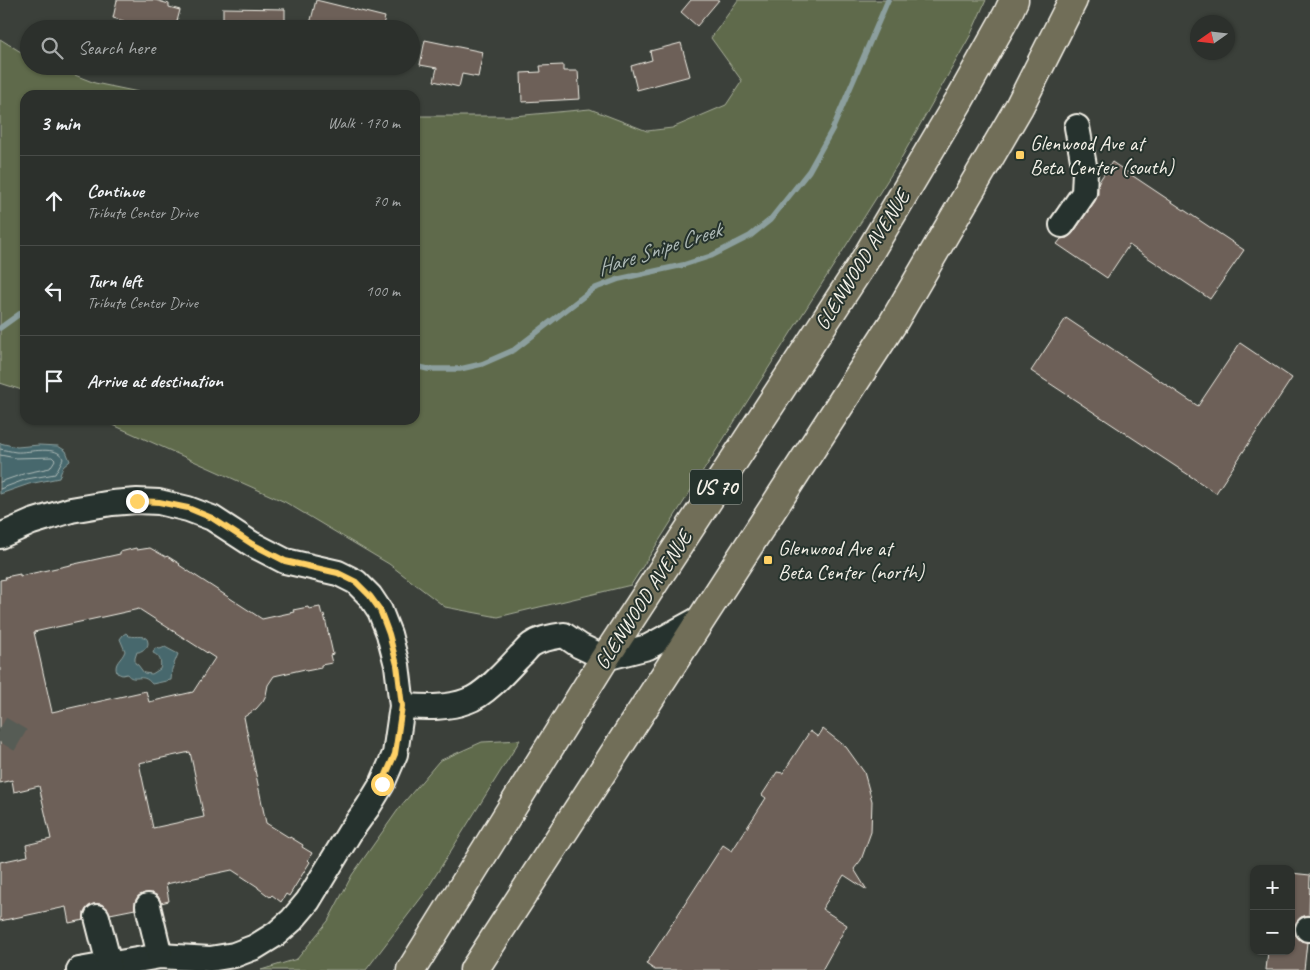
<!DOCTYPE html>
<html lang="en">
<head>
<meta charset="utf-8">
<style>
  body { margin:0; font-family:Caveat,sans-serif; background:#383c38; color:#f1f3f6 }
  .controls { position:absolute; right:15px; bottom:15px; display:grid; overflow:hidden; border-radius:10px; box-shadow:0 1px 4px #0004 }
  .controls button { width:45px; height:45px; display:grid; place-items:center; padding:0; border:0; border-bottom:1px solid #484b48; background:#2c302c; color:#f1f3f6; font:25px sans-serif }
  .compass { position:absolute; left:1190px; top:15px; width:45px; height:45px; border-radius:50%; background:#2c302c; box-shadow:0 1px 4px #0004; rotate:256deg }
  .stop { position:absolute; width:15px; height:15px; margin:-11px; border:4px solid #ffd166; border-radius:50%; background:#fff }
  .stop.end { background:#ffd166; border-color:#fff; box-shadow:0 1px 5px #0008 }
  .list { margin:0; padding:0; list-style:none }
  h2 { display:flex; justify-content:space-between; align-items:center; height:65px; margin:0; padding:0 20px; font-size:21px }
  h2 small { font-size:16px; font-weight:400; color:#a6a9a9 }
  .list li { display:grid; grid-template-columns:32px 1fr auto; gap:15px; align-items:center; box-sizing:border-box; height:90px; padding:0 20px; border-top:1px solid #484b48 }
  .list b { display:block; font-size:19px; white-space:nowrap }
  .list p { margin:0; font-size:16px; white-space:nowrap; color:#a6a9a9 }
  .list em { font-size:16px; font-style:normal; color:#a6a9a9 }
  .icon { flex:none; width:28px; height:28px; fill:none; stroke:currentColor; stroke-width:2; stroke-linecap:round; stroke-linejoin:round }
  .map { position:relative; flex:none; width:1310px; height:970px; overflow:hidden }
  .search { position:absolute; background:#2c302c; box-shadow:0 1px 4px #0004; left:20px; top:20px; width:400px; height:55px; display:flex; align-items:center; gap:12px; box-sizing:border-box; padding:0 18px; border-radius:28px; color:#a6a9a9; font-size:19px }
  .panel { position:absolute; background:#2c302c; box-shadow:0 1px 4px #0004; left:20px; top:90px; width:400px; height:335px; border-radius:15px }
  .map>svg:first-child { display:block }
  .green { fill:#5e6b4c; stroke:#a9ae9a }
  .water { fill:#46686d; stroke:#8c9f9e }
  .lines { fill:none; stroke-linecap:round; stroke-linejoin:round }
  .shore { stroke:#aebab7; stroke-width:1 }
  .stream { stroke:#8c9f9e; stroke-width:5.5 }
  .building { fill:#6d6059; stroke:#f4f1e8; fill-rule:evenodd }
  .minor-tunnel { stroke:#575b54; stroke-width:24; stroke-dasharray:24 12; stroke-linecap:butt }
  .minor-casing { stroke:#f4f1e8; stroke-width:28 }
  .highway-casing { stroke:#f4f1e8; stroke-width:31 }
  .minor { stroke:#26332d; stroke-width:24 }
  .highway { stroke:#716e59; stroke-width:28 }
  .route { stroke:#ffd166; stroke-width:6 }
  .poi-dot { fill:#ffd166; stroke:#26332d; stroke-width:2 }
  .labels { text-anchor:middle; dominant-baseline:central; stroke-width:4; stroke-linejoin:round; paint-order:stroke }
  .shield { fill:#26332d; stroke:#b6b8b0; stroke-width:1 }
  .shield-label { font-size:20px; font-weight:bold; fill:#f4f1e8 }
  .poi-label { font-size:21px; fill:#f4f1e8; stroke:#26332d; text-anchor:start }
  .street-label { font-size:21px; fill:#f4f1e8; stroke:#26332d }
  .water-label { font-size:22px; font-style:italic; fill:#aebab7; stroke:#26332d }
</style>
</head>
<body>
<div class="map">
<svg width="1310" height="970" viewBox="0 0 1310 970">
  <rect width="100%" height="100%" fill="#3b403a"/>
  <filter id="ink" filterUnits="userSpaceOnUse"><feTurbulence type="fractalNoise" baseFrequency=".02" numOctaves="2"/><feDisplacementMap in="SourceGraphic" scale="10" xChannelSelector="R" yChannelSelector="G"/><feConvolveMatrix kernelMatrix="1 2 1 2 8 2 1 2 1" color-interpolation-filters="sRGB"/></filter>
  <g filter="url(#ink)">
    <!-- green -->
    <g class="green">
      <path d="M 738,0 L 986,0 L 970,36 L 899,162 L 631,585 L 498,617 L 445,607 L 389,564 L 285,502 L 102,420 L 415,420 L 415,116 L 514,116 L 590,109 L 647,131 L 672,128 L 726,105 L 742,81 L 711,38 Z"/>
      <path d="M 0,39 L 29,57 L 29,66 L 52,66 L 95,83 L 153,95 L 25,95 L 25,391 L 0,383 Z"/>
      <path d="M 520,740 L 424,894 L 366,970 L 261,970 L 297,959 L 328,921 L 352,875 L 400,807 L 439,761 L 482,742 Z"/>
    </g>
    <!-- water -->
    <g class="water">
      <path d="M 0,443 L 17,447 L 39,445 L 58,446 L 66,451 L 70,461 L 63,467 L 59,478 L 29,484 L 0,494 Z"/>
      <path d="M 126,633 C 127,634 128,635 129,636 C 135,638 148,633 148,643 C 148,648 143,650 139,652 L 137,652 L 135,658 L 135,663 L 138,665 L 144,673 L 152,674 L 160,669 C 162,662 160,656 153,653 L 155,648 L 160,649 L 165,647 L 178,654 L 172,669 L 171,680 L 152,684 C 142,671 134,684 127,674 L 122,675 L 117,673 C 113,662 122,660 125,651 L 120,639 L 123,635 Z"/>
    </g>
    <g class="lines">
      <!-- shore -->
      <g class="shore">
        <path d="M 0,449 C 5,450 10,451 16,452 C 29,453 58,444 63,459 L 55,474 L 27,479 L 0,489"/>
        <path d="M 0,455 L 16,458 L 52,457 L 55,460 L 50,468 L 26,473 L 0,482"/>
      </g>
      <!-- stream -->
      <g class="stream">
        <path d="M 0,328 L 25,310"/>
        <path d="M 415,366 L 428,369 L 460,369 L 482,364 L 514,350 L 593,289 L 619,279 L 683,265 L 711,256 L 750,236 L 770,220 L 809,171 L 833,128 L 888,0"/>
      </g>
    </g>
    <!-- building -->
    <g class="building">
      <path d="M 117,0 L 155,0 L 169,4 L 169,7 L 180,10 L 175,29 L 122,29 L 124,21 L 113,18 Z"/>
      <path d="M 316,0 L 385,17 L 382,29 L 328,29 L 310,24 Z"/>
      <path d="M 691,0 L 719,0 L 697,26 L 681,12 Z"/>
      <path d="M 223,8 L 285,9 L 285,29 L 223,29 Z"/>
      <path d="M 425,40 L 483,52 L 478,77 L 462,74 L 459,87 L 434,81 L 437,68 L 420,65 Z"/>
      <path d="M 681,43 L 690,76 L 637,90 L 631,66 L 652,60 L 650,51 Z"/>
      <path d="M 563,65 L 563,71 L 578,71 L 580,99 L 522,102 L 521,73 L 541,72 L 540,66 Z"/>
      <path d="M 1112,162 L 1244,250 L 1210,299 L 1129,245 L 1107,278 L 1057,244 L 1061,239 L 1067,238 L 1073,233 L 1095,201 L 1098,194 L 1098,183 Z"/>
      <path d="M 1066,318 L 1198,406 L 1240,343 L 1292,378 L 1216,493 L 1031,371 Z"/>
      <path d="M 136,548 L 137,550 L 150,548 L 166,557 L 167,556 L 180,564 L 179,565 L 262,619 L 294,612 L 293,610 L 308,607 L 309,609 L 320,607 L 322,615 L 324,614 L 333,654 L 330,655 L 332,663 L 321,665 L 321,668 L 306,671 L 305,669 L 274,676 L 268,685 L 266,695 L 263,701 L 256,709 L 244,717 L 266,823 L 290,838 L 290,837 L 303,845 L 302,847 L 312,853 L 308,860 L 310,862 L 289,896 L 286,894 L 281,902 L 272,895 L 270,897 L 258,888 L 258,887 L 232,870 L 166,884 L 169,901 L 161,903 L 158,896 L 151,893 L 145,893 L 138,896 L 135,902 L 135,909 L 110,914 L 107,908 L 101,904 L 93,904 L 87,908 L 84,913 L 84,920 L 69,923 L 66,907 L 0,921 L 0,862 L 28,856 L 26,845 L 51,839 L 39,786 L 14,792 L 12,780 L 0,783 L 0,580 L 6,579 L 5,577 L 20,574 L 20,576 L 120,554 L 120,552 ZM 139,609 L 215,658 L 193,692 L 149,702 L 146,691 L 52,712 L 34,632 ZM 190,752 L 204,817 L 153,828 L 139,763 Z"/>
      <path d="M 823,729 L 846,747 L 864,772 L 872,801 L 871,832 L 861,860 L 854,869 L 867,890 L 844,875 L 822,909 L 847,925 L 822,970 L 655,970 L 646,964 L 723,845 L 732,851 L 766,798 L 762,795 L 777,772 L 783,773 L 810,731 L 818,737 Z"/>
      <path d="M 1291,873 L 1310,875 L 1309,915 L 1301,917 L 1296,923 L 1294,929 L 1296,936 L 1301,941 L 1307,942 L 1304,970 L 1266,970 L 1268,951 L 1291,951 Z"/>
    </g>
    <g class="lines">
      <!-- minor-tunnel -->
      <path class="minor-tunnel" d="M 0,728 L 30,746"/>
      <defs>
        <g id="minor">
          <path d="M 1062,225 L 1084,193 L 1085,171 L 1077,127"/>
          <path d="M 0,536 L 32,522 L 71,510 L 112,503 L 137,501 L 159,502 L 188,509 L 212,518 L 252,544 L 285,561 L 338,573 L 356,582 L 370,596 L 380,611 L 389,634 L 397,665 L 402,706 L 395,754 L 382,784 L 368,807 L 350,832 L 308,901 L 292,920 L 276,934 L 255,947 L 234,955 L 210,959 L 160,956 L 79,970"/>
          <path d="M 402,706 C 424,707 446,709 467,701 C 485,695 507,670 520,656 C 524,653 527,648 531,645 C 541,638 553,637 564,635 L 580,646 L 605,658 L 648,647 L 701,618"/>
          <path d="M 148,906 L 160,956"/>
          <path d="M 97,917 L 109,964"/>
          <path d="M 1308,929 L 1310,929"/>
        </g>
        <g id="highway">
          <path d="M 411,970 L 605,658 L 863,263 L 960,99 L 1007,15 L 1014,0"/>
          <path d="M 474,970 L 893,323 L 1019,107 L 1073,0"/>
        </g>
      </defs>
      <!-- minor casing -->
      <use href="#minor" class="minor-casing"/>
      <!-- highway casing -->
      <use href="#highway" class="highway-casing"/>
      <!-- minor -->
      <use href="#minor" class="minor"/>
      <!-- highway -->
      <use href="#highway" class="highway"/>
    </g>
  </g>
  <g class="lines" filter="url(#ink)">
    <!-- route -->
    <path class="route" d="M 137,501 L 159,502 L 188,508 L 212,518 L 252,544 L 285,561 L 338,573 L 356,582 L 370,596 L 380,610 L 389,634 L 397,665 L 402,706 L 395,754 L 382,784"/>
  </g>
  <!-- markers -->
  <g class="poi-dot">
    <rect x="1015" y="150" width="10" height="10" rx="2.5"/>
    <rect x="763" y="555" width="10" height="10" rx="2.5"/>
  </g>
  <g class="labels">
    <!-- shield labels -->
    <rect class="shield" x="690" y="469.5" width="52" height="35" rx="4"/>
    <g class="shield-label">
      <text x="716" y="487">US 70</text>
    </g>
    <!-- poi labels -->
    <g class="poi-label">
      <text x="1030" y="143">Glenwood Ave at<tspan x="1030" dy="24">Beta Center (south)</tspan></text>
      <text x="778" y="548">Glenwood Ave at<tspan x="778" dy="24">Beta Center (north)</tspan></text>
    </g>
    <!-- street labels -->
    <g class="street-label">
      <text transform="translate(862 260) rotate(-58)">GLENWOOD AVENUE</text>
      <text transform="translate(643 600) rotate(-57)">GLENWOOD AVENUE</text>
    </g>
    <!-- water labels -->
    <g class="water-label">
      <text transform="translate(659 249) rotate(-18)">Hare Snipe Creek</text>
    </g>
  </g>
</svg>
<div class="controls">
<button>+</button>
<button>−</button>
</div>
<svg class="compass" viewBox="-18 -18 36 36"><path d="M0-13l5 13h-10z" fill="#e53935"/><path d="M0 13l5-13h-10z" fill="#a6a9a9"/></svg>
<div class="stop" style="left:382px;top:784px"></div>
<div class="stop end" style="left:137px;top:501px"></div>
<div class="search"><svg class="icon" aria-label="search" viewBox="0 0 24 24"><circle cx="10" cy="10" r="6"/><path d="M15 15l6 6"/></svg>Search here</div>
<section class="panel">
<h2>3 min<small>Walk · 170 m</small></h2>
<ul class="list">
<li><svg class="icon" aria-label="ahead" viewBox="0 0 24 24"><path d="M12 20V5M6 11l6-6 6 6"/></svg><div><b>Continue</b><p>Tribute Center Drive</p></div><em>70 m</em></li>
<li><svg class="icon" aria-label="left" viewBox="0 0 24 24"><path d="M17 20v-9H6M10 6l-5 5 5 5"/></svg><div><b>Turn left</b><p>Tribute Center Drive</p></div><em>100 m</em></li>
<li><svg class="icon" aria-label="arrive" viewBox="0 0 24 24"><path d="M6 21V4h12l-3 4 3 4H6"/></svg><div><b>Arrive at destination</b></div></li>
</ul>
</section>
</div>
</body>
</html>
